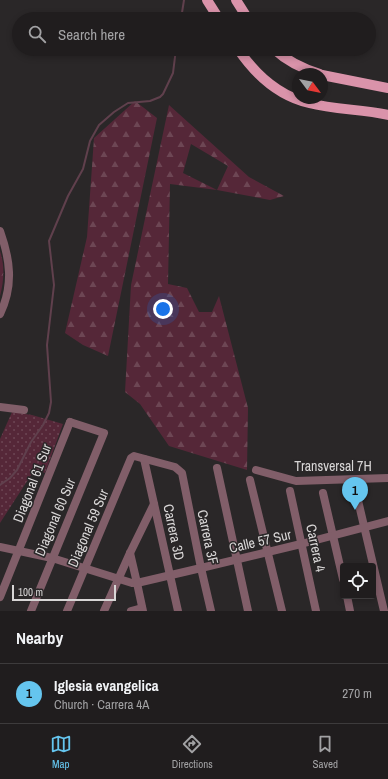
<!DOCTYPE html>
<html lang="en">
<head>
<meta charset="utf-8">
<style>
  body { margin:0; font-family:"Archivo Narrow",sans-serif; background:#2d2a2b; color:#f1f3f6 }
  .controls { position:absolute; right:12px; bottom:12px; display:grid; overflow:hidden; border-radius:4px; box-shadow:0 2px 6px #0003 }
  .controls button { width:36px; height:36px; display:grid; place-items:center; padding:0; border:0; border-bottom:1px solid #3d3b3c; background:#201d1e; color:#f1f3f6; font:20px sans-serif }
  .compass { position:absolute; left:292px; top:68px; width:36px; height:36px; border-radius:50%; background:#201d1e; box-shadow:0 2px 6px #0003; rotate:122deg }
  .scale { position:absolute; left:12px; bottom:10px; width:104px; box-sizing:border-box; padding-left:4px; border:2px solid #d8d6d6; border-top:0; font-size:11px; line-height:14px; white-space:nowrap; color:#d8d6d6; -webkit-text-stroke:3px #2a2728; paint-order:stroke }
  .you { position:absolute; left:163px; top:309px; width:14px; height:14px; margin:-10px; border:3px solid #fff; border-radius:50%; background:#1a73e8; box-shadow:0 0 0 6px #1a73e833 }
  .badge { display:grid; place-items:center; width:26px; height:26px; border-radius:50%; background:#65c5ee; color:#111; font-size:13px; font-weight:700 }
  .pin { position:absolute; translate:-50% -33px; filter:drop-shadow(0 1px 2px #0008) }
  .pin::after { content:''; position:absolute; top:21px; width:14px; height:12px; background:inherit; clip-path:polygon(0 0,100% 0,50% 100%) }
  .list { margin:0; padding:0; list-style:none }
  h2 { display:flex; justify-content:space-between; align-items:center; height:52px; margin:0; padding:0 16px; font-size:17px }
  h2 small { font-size:13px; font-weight:400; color:#a2a2a4 }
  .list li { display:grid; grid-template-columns:26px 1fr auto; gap:12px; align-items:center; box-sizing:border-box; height:60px; padding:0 16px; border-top:1px solid #3d3b3c }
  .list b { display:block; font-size:15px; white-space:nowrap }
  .list p { margin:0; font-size:13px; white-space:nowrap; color:#a2a2a4 }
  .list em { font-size:13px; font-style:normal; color:#a2a2a4 }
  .icon { flex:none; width:22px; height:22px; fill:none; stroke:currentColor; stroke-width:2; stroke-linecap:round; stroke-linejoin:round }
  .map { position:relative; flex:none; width:388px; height:611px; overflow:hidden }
  .search { position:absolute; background:#201d1e; box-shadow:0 2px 6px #0003; left:12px; right:12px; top:12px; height:44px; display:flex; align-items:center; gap:10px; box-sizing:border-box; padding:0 14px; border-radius:22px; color:#a2a2a4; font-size:15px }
  .sheet { height:112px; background:#201d1e }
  nav { display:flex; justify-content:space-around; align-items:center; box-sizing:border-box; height:56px; border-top:1px solid #3d3b3c; background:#201d1e; font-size:11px; color:#a2a2a4 }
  nav a { display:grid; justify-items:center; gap:2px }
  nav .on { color:#65c5ee }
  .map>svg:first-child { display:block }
  .grass { fill:url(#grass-dots) }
  .forest { fill:url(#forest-firs); fill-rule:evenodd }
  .park { fill:url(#park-crowns) }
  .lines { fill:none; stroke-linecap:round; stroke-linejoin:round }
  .stream { stroke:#60404d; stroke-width:2 }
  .minor { stroke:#815e69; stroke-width:8 }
  .tertiary { stroke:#815e69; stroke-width:8 }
  .primary { stroke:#da93aa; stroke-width:10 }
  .labels { text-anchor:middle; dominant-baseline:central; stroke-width:3; stroke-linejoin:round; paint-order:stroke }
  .street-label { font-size:14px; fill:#d8d6d6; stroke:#2a2728 }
</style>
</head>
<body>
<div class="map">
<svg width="388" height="611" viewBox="0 0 388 611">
  <defs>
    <pattern id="grass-dots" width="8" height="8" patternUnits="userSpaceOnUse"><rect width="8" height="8" fill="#552738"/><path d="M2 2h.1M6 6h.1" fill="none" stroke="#6d4654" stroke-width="1.8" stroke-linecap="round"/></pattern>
    <pattern id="forest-firs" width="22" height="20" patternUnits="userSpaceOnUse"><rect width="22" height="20" fill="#552738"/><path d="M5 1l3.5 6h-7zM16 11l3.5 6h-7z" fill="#6d4654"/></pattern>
    <pattern id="park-crowns" width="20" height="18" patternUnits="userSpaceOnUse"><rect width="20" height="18" fill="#552738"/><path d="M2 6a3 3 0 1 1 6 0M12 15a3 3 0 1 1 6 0" fill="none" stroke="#6d4654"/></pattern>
  </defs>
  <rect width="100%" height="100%" fill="#2a2728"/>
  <!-- grass -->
  <path class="grass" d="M 12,412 L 32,415 L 63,424 L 45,473 L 35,469 L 0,523 L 0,439 Z"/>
  <!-- forest -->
  <g class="forest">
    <path d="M 135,101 L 157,118 L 108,356 L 83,345 L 65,333 L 87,237 L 94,138 Z"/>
    <path d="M 169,105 L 249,177 L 284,196 L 270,200 L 217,190 L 170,184 L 168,284 L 187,288 L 199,312 L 212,312 L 219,296 L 248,408 L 247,470 L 169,446 L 140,404 L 125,392 L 131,285 ZM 191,144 L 228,166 L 217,190 L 183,173 Z"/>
  </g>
  <!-- park -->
  <path class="park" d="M 0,251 C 5,266 4,281 0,296 Z"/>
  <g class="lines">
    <!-- stream -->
    <g class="stream">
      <path d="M 181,19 L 184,0"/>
      <path d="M 0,485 L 10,478 L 17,470 L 31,442 L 43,425 L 49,413 L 51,402 L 47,345 L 54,285 L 49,241 L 68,196 L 83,169 L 90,141 L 99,125 L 114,112 L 128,103 L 150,101 L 160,97 L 163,94 L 173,73 L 176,49"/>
    </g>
    <!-- minor -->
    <g class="minor">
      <path d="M 144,459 L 178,611"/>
      <path d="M 217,468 L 248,611"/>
      <path d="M 256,470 L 296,481 L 388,478"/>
      <path d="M 250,480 L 282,611"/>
      <path d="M 290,491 L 316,611"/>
      <path d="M 356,492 L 384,611"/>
      <path d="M 323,493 L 343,579"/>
      <path d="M 0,547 L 52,558"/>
      <path d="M 130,553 L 137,583"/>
      <path d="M 347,596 L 350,611"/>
      <path d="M 0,597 L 70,422"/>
      <path d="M 67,611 L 131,458 L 134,456 L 175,467 L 182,473 L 201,568 L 301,544 L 388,521"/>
      <path d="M 104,611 L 130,553 L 154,504"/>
      <path d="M 131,611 L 142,608"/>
    </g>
    <!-- tertiary -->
    <g class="tertiary">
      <path d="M 0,231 C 10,259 14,285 0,314"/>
      <path d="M 0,407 L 24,410"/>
      <path d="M 52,558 L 132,583 L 137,583 L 201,568 L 211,611"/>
      <path d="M 137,583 L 143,611"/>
      <path d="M 31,611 L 104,433 L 70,422"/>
    </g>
    <!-- primary -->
    <g class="primary">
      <path d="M 207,0 L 219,19"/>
      <path d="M 236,0 L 248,19"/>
      <path d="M 238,49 C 255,74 279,96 309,103 C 335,110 362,109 388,115"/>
      <path d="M 274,49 C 287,61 303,69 320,74"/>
      <path d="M 322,75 L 388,88"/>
    </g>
  </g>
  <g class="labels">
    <!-- street labels -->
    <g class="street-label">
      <text x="333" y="466">Transversal 7H</text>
      <text transform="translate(32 483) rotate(-69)">Diagonal 61 Sur</text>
      <text transform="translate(55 517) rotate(-67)">Diagonal 60 Sur</text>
      <text transform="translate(88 528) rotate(-67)">Diagonal 59 Sur</text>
      <text transform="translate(174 532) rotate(78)">Carrera 3D</text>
      <text transform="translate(208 537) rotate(78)">Carrera 3F</text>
      <text transform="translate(260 541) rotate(-13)">Calle 57 Sur</text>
      <text transform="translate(316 548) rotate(78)">Carrera 4</text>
    </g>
  </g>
</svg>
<div class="controls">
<button><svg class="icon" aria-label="locate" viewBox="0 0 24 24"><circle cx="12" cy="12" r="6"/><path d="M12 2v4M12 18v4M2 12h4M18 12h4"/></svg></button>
</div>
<svg class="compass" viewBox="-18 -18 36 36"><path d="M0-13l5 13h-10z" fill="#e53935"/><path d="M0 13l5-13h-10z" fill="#a2a2a4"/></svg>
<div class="scale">100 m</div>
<div class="you"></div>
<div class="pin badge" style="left:355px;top:510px">1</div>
<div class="search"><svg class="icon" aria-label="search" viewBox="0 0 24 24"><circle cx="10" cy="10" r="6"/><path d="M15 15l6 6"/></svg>Search here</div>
</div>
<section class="sheet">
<h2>Nearby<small></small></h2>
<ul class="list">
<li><span class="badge">1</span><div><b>Iglesia evangelica</b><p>Church · Carrera 4A</p></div><em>270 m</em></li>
</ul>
</section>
<nav>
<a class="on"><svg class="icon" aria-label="map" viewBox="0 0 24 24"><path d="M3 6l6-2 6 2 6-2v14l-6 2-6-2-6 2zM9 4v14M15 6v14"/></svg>Map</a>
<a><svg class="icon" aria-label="directions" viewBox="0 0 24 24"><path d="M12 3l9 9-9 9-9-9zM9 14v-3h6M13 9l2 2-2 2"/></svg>Directions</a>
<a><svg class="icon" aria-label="saved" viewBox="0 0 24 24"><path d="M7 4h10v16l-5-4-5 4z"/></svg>Saved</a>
</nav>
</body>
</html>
